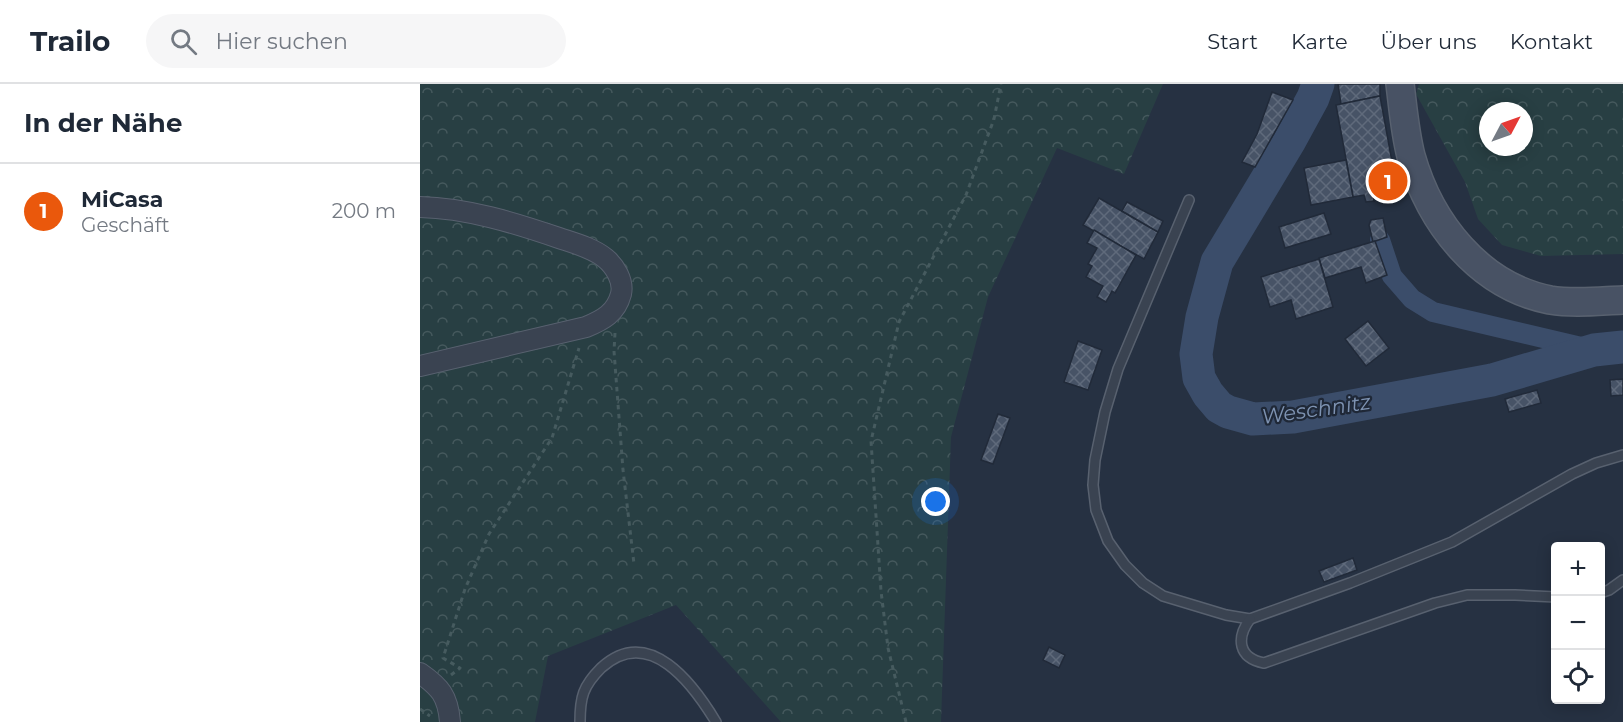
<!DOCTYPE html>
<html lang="de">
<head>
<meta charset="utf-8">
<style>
  body { margin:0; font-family:Montserrat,sans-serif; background:#f6f6f7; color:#1f2937 }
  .controls { position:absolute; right:18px; bottom:18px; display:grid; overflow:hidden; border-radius:6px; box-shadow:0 3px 15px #0003 }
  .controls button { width:54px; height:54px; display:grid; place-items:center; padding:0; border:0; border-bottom:2px solid #e0e1e3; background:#fff; color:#1f2937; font:30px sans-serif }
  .compass { position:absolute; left:1059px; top:18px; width:54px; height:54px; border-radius:50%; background:#fff; box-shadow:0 3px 15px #0003; rotate:49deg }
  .you { position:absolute; left:516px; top:418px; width:21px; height:21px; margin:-15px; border:4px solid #fff; border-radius:50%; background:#1a73e8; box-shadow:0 0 0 9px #1a73e833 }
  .badge { display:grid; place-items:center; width:39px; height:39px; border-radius:50%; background:#ea580c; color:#fff; font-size:20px; font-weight:700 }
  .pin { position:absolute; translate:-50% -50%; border:3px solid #fff; box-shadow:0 2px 6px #0006 }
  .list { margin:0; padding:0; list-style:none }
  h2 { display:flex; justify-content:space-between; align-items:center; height:78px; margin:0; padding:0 24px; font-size:26px }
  h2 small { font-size:20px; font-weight:400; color:#747a83 }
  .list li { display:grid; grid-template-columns:39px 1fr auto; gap:18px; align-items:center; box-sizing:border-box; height:96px; padding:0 24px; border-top:2px solid #e0e1e3 }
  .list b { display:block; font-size:22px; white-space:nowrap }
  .list p { margin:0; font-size:20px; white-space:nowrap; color:#747a83 }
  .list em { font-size:20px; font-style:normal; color:#747a83 }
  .icon { flex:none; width:33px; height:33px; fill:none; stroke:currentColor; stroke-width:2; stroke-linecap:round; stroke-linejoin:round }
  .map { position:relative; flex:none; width:1203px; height:638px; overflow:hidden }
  header { display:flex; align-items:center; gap:36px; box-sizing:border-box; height:84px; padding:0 30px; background:#fff; border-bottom:2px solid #e0e1e3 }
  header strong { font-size:28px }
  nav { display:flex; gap:33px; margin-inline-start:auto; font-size:21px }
  .search { width:420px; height:54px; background:#f6f6f7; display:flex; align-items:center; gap:15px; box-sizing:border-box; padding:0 21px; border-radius:33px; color:#747a83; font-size:22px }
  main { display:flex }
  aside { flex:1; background:#fff }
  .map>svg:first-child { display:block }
  .forest { fill:url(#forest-crowns); fill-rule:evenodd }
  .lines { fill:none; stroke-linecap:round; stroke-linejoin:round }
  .canal { stroke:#3b4d6a; stroke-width:20 }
  .river { stroke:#3b4d6a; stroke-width:33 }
  .building { fill:url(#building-cross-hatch); stroke:#212a39; stroke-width:1.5 }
  .service-casing { stroke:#58616f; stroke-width:12 }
  .minor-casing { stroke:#58616f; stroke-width:22 }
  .secondary-casing { stroke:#58616f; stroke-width:30 }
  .path { stroke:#465b5f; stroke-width:3; stroke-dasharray:4.5 4.5; stroke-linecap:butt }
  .service { stroke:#3a4351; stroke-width:9 }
  .minor { stroke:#3a4351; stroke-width:20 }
  .secondary { stroke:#485264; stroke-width:27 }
  .labels { text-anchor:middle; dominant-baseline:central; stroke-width:4.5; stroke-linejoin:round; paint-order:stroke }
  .water-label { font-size:21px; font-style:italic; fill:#7e93b2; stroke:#1f2837 }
</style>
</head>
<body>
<header>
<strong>Trailo</strong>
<div class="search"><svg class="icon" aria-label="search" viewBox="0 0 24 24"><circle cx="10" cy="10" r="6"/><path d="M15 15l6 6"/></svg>Hier suchen</div>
<nav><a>Start</a><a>Karte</a><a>Über uns</a><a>Kontakt</a></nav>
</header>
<main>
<aside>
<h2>In der Nähe<small></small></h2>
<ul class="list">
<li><span class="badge">1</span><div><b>MiCasa</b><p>Geschäft</p></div><em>200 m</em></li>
</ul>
</aside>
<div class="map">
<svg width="1203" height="638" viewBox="0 0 1203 638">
  <defs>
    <pattern id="forest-crowns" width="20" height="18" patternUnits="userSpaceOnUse" patternTransform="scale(1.5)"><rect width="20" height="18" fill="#283f43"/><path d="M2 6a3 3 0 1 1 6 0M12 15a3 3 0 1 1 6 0" fill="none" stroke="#45595d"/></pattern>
    <pattern id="building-cross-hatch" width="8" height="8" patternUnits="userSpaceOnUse" patternTransform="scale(1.5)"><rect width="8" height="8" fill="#475366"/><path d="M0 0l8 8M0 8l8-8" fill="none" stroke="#5f6a7b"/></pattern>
  </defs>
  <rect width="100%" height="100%" fill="#263142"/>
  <!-- forest -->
  <g class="forest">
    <path d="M 0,0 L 743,0 L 704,90 L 637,64 L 568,213 L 531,353 L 521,638 L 361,638 L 256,521 L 128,572 L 115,638 L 0,638 Z"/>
    <path d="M 999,0 L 1203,0 L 1203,170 L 1121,172 L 1082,161 L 1058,135 L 1045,98 L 996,10 ZM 1068,27 L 1104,27 L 1104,63 L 1068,63 Z"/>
  </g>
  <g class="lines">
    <!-- canal -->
    <path class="canal" d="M 960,156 L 972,192 L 992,215 L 1013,228 L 1174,266"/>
    <!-- river -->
    <path class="river" d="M 898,0 L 893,14 L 869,58 L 797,178 L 782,233 L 776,270 L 779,294 L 788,310 L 799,323 L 808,328 L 833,335 L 873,333 L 1072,296 L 1174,266 L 1203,263"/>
  </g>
  <!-- building -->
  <g class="building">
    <path d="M 918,0 L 960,0 L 960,12 L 921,20 Z"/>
    <path d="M 852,8 L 873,16 L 835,83 L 822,78 L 837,50 Z"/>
    <path d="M 960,12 L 977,105 L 953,110 L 954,117 L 946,118 L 944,111 L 933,113 L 916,21 Z"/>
    <path d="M 926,76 L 933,113 L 891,121 L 884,84 Z"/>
    <path d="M 679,114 L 738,148 L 724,175 L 663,141 Z"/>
    <path d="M 707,118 L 743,137 L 738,148 L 702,127 Z"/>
    <path d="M 904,129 L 911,150 L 865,164 L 859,143 Z"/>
    <path d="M 963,134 L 967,153 L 953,158 L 949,141 L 951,136 Z"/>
    <path d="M 674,146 L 716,171 L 695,209 L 692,207 L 686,218 L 677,213 L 683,202 L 666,193 L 672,182 L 668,180 L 677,164 L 667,159 Z"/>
    <path d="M 955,157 L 967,191 L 946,199 L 941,183 L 905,194 L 899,174 Z"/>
    <path d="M 899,175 L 913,223 L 876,235 L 871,216 L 850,223 L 841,193 Z"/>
    <path d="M 948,237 L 969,264 L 946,282 L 925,255 Z"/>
    <path d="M 658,257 L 682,266 L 668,306 L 644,298 Z"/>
    <path d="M 1203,295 L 1203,311 L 1191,312 L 1190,296 Z"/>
    <path d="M 1117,306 L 1121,319 L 1089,328 L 1085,315 Z"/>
    <path d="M 578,330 L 590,334 L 573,380 L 561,376 Z"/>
    <path d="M 933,474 L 937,486 L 904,498 L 899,487 Z"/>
    <path d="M 629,563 L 645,571 L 639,584 L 623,576 Z"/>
  </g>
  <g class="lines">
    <defs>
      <g id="service">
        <path d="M 769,116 L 698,285 L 685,328 L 675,376 L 673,401 L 676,426 L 688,457 L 705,481 L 723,499 L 743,512 L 806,531 L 830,535 L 930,499 L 1032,458 L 1152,390 L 1176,379 L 1203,371"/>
        <path d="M 1180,509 L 1189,506 L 1203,496"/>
        <path d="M 830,535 C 816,554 818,574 844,579 L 1015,519 L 1047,511 L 1095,511 L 1136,513"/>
        <path d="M 160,638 C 160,613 163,602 181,584 C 229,540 273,600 296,638"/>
      </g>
      <g id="minor">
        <path d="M 0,123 C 47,124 95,139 139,154 C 154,159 173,164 185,174 C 195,182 204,197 201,210 C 196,229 183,236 166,243 L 0,282"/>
        <path d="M 0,589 C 20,603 28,612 30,638"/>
      </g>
      <path id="secondary" d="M 980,0 C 983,24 985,49 991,72 C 1010,139 1059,202 1130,216 C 1154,220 1179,217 1203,216"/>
    </defs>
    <!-- service casing -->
    <use href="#service" class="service-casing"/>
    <!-- minor casing -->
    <use href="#minor" class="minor-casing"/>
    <!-- secondary casing -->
    <use href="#secondary" class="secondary-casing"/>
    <!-- path -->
    <g class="path">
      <path d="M 195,249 L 194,267 L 203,386 L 214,480"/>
      <path d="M 31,591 L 40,584 L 23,574 L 45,505 L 69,450 L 132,354 L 159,264"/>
      <path d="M 0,625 L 10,632"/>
      <path d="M 486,638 L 468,564 L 461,507 L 451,357 L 479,238 L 546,111 L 574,35 L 581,0"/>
    </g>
    <!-- service -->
    <use href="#service" class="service"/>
    <!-- minor -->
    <use href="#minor" class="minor"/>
    <!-- secondary -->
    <use href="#secondary" class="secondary"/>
  </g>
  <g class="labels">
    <!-- water labels -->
    <g class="water-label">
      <text transform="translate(896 325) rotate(-8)">Weschnitz</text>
    </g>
  </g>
</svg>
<div class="controls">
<button>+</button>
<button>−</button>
<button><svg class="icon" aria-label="locate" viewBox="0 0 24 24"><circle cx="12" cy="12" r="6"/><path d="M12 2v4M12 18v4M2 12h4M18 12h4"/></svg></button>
</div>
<svg class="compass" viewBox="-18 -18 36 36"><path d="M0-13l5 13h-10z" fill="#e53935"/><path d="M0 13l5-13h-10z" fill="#747a83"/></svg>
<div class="you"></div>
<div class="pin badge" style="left:968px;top:97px">1</div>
</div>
</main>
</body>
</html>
